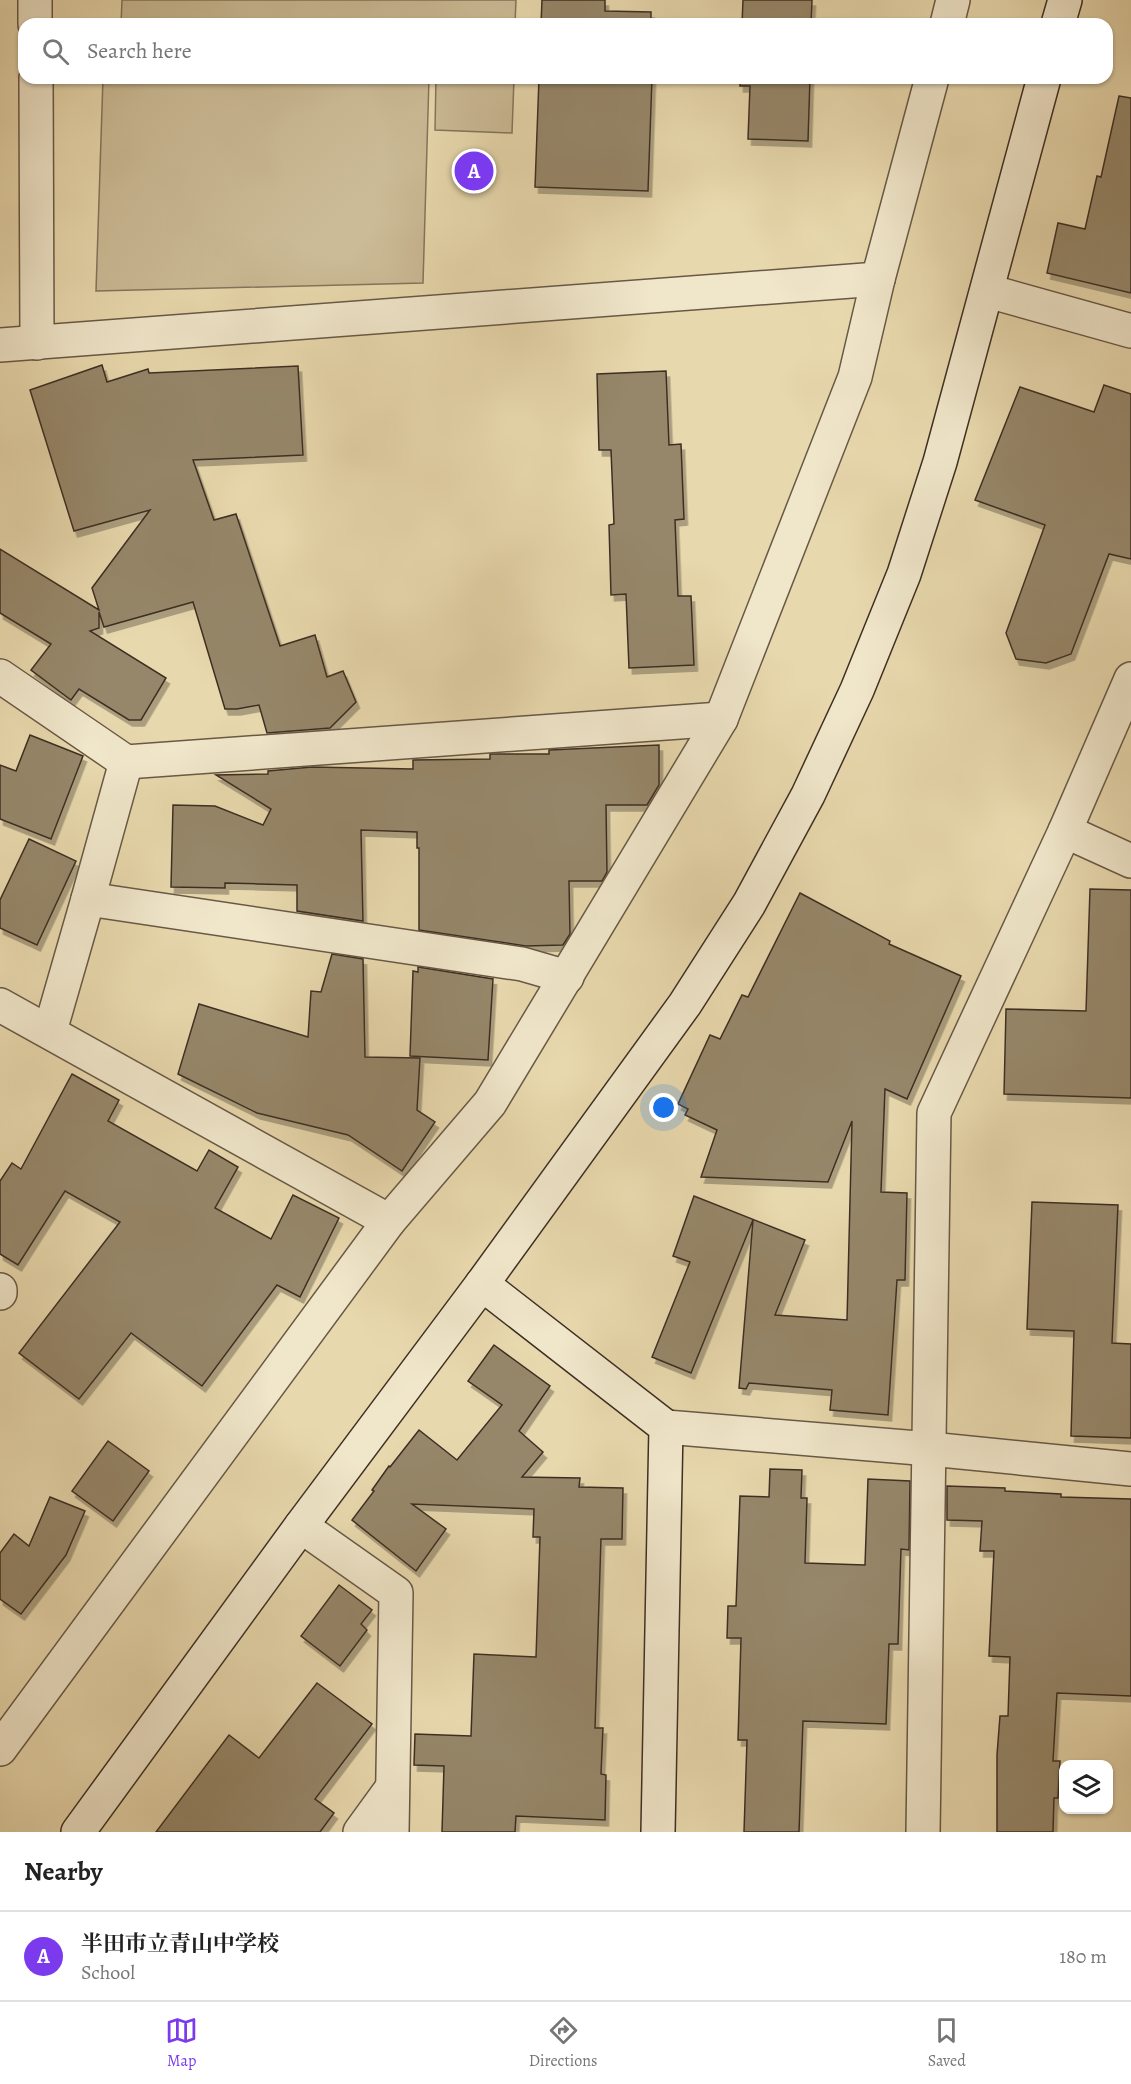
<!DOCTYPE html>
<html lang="en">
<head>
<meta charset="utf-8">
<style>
  body { margin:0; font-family:Alegreya,"Noto Serif JP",serif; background:#f2f2f2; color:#222 }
  .controls { position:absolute; right:18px; bottom:18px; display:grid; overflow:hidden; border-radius:12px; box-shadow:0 2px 4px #0004 }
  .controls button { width:54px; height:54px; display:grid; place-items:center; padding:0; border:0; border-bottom:2px solid #e0e0e0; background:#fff; color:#222; font:30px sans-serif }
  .you { position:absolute; left:664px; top:1108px; width:21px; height:21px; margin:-15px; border:4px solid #fff; border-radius:50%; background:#1a73e8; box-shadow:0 0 0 9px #1a73e833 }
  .badge { display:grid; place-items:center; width:39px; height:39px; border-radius:50%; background:#7c3aed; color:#fff; font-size:20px; font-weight:700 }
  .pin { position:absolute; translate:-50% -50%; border:3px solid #fff; box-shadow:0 2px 6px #0006 }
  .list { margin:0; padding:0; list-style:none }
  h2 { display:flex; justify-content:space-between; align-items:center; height:78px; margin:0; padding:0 24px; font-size:26px }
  h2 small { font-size:20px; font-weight:400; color:#767676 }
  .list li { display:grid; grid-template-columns:39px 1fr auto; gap:18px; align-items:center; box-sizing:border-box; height:90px; padding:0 24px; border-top:2px solid #e0e0e0 }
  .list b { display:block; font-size:22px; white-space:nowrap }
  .list p { margin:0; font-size:20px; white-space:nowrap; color:#767676 }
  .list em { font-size:20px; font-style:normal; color:#767676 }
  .icon { flex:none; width:33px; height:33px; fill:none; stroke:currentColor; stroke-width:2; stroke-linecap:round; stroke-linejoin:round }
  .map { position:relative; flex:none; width:1131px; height:1832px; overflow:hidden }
  .search { position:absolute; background:#fff; box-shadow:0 2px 4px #0004; left:18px; right:18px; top:18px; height:66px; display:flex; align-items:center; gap:15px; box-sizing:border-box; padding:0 21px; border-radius:18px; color:#767676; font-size:22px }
  .sheet { height:168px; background:#fff }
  nav { display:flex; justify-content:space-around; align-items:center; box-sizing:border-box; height:84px; border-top:2px solid #e0e0e0; background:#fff; font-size:16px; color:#767676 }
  nav a { display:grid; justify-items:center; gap:3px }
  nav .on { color:#7c3aed }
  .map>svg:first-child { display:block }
  .green { fill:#cbbb96; stroke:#84755c; stroke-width:1.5 }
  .building { fill:#96876b; stroke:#3e2f23; stroke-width:1.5; filter:url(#shadow) }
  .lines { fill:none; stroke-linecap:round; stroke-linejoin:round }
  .street-casing { stroke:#685946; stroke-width:36 }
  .secondary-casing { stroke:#3e2f23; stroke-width:36 }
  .street { stroke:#f0e6ca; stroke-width:33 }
  .secondary { stroke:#f0e6ca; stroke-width:33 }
</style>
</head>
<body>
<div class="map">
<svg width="1131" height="1832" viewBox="0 0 1131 1832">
  <defs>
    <filter id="shadow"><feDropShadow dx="3.5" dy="6" stdDeviation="0" flood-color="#0004"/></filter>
  </defs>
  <rect width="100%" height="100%" fill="#e8d8ad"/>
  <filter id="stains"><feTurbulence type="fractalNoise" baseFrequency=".00333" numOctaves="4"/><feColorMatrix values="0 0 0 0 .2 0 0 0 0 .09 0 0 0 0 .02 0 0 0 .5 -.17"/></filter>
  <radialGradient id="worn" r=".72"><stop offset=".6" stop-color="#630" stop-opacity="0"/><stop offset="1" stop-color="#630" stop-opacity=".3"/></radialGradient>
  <!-- green -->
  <g class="green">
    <path d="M 122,0 L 516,0 L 515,24 L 121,24 Z"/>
    <path d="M 103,78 L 429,78 L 423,283 L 96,291 Z"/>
    <path d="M 436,78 L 514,78 L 512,133 L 435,130 Z"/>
  </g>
  <!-- building -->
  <g class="building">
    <path d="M 542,0 L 605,0 L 605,11 L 651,12 L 651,24 L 541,24 Z"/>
    <path d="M 743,0 L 812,0 L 811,24 L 742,24 Z"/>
    <path d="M 539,78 L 652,78 L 648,191 L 535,187 Z"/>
    <path d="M 740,78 L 810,78 L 808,141 L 748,139 L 750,86 L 740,86 Z"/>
    <path d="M 1119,96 L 1131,98 L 1131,293 L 1047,273 L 1058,223 L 1085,229 L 1097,176 L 1101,177 Z"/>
    <path d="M 102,365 L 107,382 L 148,369 L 149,373 L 298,366 L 303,455 L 193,460 L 214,520 L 236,514 L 280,646 L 315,635 L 327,677 L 343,671 L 356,702 L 330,728 L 267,733 L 259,705 L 237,709 L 225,709 L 193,602 L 104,627 L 99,612 L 99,628 L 90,631 L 166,678 L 141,720 L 129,720 L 79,689 L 71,700 L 31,670 L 51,644 L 0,613 L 0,549 L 99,610 L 92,588 L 150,510 L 74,531 L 30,390 Z"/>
    <path d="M 666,371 L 669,445 L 681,444 L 684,519 L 675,520 L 678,596 L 691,596 L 694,665 L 629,668 L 626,594 L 611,595 L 609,525 L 614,524 L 611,450 L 599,450 L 597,374 Z"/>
    <path d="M 1104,385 L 1131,394 L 1131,559 L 1109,554 L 1071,654 L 1046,663 L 1016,659 L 1006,633 L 1045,525 L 975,500 L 1020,387 L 1094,412 Z"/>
    <path d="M 30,735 L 83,756 L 51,839 L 0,819 L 0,765 L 16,771 Z"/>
    <path d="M 659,745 L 659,785 L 647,805 L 606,805 L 607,872 L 602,881 L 569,881 L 570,934 L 563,945 L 526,946 L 419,930 L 419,848 L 417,848 L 417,832 L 361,830 L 363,921 L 297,911 L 297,885 L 225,883 L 225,888 L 171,887 L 173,805 L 215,806 L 263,825 L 271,809 L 216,775 L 268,774 L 268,771 L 312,767 L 413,769 L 413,760 L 490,759 L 490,754 L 549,754 L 549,750 Z"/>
    <path d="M 29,839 L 76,861 L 37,945 L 0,928 L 0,900 Z"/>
    <path d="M 1090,889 L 1131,890 L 1131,1098 L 1004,1094 L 1006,1009 L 1086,1011 Z"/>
    <path d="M 800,893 L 890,941 L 889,944 L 961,976 L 907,1099 L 885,1089 L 881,1192 L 907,1193 L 905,1280 L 897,1280 L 888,1415 L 830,1410 L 832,1390 L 749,1383 L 746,1389 L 739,1388 L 753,1220 L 691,1373 L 652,1357 L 690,1262 L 673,1256 L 694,1196 L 805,1240 L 775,1315 L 847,1320 L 852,1121 L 828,1182 L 701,1177 L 717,1130 L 685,1115 L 688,1109 L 678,1104 L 710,1035 L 720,1039 L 742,995 L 748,997 Z"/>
    <path d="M 332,954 L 363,959 L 365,1057 L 420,1058 L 417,1110 L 435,1122 L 402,1171 L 348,1135 L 257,1113 L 178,1074 L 199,1004 L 308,1037 L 311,991 L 321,992 Z"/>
    <path d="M 418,967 L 493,979 L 488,1060 L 410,1056 L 413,971 L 418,972 Z"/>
    <path d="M 72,1074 L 119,1100 L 108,1121 L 197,1171 L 209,1150 L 238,1167 L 215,1208 L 271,1239 L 293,1195 L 339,1218 L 300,1297 L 277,1285 L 202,1386 L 131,1333 L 79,1399 L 19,1353 L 120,1222 L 65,1191 L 18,1265 L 0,1254 L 0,1181 L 12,1163 L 21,1169 Z"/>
    <path d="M 1032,1202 L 1118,1205 L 1112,1343 L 1131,1344 L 1131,1438 L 1071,1436 L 1074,1331 L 1027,1329 Z"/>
    <path d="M 494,1345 L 550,1386 L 519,1431 L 543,1452 L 522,1477 L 580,1478 L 579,1487 L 623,1488 L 622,1539 L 601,1539 L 595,1728 L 603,1728 L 601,1774 L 606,1775 L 605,1820 L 516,1816 L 515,1832 L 442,1832 L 444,1766 L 414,1765 L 415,1734 L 471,1736 L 474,1654 L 536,1657 L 540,1537 L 533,1537 L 534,1509 L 412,1504 L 446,1529 L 416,1571 L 352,1520 L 374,1491 L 372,1490 L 389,1466 L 390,1467 L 419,1430 L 457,1460 L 502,1405 L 468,1381 Z"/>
    <path d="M 108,1441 L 149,1471 L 113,1521 L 72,1491 Z"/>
    <path d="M 770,1469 L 802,1470 L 801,1498 L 807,1498 L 805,1563 L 865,1565 L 868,1479 L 910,1481 L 909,1550 L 901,1549 L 898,1644 L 889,1644 L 886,1724 L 803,1721 L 799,1832 L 744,1832 L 747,1740 L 738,1740 L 741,1638 L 727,1638 L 728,1606 L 736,1606 L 740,1496 L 769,1497 Z"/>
    <path d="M 947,1486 L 1005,1488 L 1005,1491 L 1061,1494 L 1061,1497 L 1131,1499 L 1131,1696 L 1057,1693 L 1053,1761 L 1060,1761 L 1058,1798 L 1054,1798 L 1053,1832 L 997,1832 L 997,1755 L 1000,1716 L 1008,1716 L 1010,1657 L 989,1656 L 994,1551 L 980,1551 L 982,1521 L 947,1520 Z"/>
    <path d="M 50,1497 L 85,1511 L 66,1555 L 21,1614 L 0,1599 L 0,1553 L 14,1534 L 29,1546 Z"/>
    <path d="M 339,1585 L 372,1610 L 361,1624 L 367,1630 L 340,1666 L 301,1636 Z"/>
    <path d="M 317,1683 L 372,1724 L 315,1799 L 334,1813 L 320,1832 L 156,1832 L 229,1735 L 259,1758 Z"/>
  </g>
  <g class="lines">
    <defs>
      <g id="street">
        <path d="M 35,0 L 35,24"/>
        <path d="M 947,24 L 953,0"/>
        <path d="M 36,78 L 37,343"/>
        <path d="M 988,291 L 1131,331"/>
        <path d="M 0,345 L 878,279"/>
        <path d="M 0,676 L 126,762 L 721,719"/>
        <path d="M 1065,831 L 1131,861"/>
        <path d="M 88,899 L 522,964 L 567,977"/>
        <path d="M 0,1005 L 389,1221"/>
        <path d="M 50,1031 L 88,899 L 126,762"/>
        <path d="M 0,1290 L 0,1293"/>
        <path d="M 666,1427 L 930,1449 L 1131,1469"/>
        <path d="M 301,1526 L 396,1593 L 392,1832"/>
        <path d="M 0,1749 L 389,1221 L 490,1103 L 721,719 L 855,377 L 878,279 L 932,78"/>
        <path d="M 360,1832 L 392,1788"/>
        <path d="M 923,1832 L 934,1113 L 1065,831 L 1131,679"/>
      </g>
      <g id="secondary">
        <path d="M 1058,24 L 1065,0"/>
        <path d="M 482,1284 L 666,1427 L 658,1832"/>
        <path d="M 78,1832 L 301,1526 L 482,1284 L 685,1004 L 749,904 L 808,795 L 857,690 L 904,574 L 940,462 L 1044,78"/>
      </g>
    </defs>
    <!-- street casing -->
    <use href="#street" class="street-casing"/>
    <!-- secondary casing -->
    <use href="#secondary" class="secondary-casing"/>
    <!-- street -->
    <use href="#street" class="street"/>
    <!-- secondary -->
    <use href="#secondary" class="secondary"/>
  </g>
  <rect width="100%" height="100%" filter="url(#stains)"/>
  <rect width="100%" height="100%" fill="url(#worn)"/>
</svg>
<div class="controls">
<button><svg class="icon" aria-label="layers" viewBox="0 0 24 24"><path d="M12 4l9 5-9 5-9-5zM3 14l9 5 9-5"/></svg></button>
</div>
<div class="you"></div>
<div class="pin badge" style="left:474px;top:171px">A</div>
<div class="search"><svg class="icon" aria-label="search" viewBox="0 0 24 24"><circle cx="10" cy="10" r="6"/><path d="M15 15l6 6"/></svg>Search here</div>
</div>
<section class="sheet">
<h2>Nearby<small></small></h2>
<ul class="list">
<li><span class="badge">A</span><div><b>半田市立青山中学校</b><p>School</p></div><em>180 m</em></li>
</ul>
</section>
<nav>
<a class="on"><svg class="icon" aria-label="map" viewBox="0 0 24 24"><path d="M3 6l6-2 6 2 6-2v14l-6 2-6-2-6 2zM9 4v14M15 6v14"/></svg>Map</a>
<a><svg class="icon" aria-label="directions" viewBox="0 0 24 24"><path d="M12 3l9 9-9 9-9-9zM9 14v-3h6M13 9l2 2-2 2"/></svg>Directions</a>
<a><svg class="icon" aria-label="saved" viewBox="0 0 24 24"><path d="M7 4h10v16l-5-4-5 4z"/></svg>Saved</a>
</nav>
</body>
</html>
